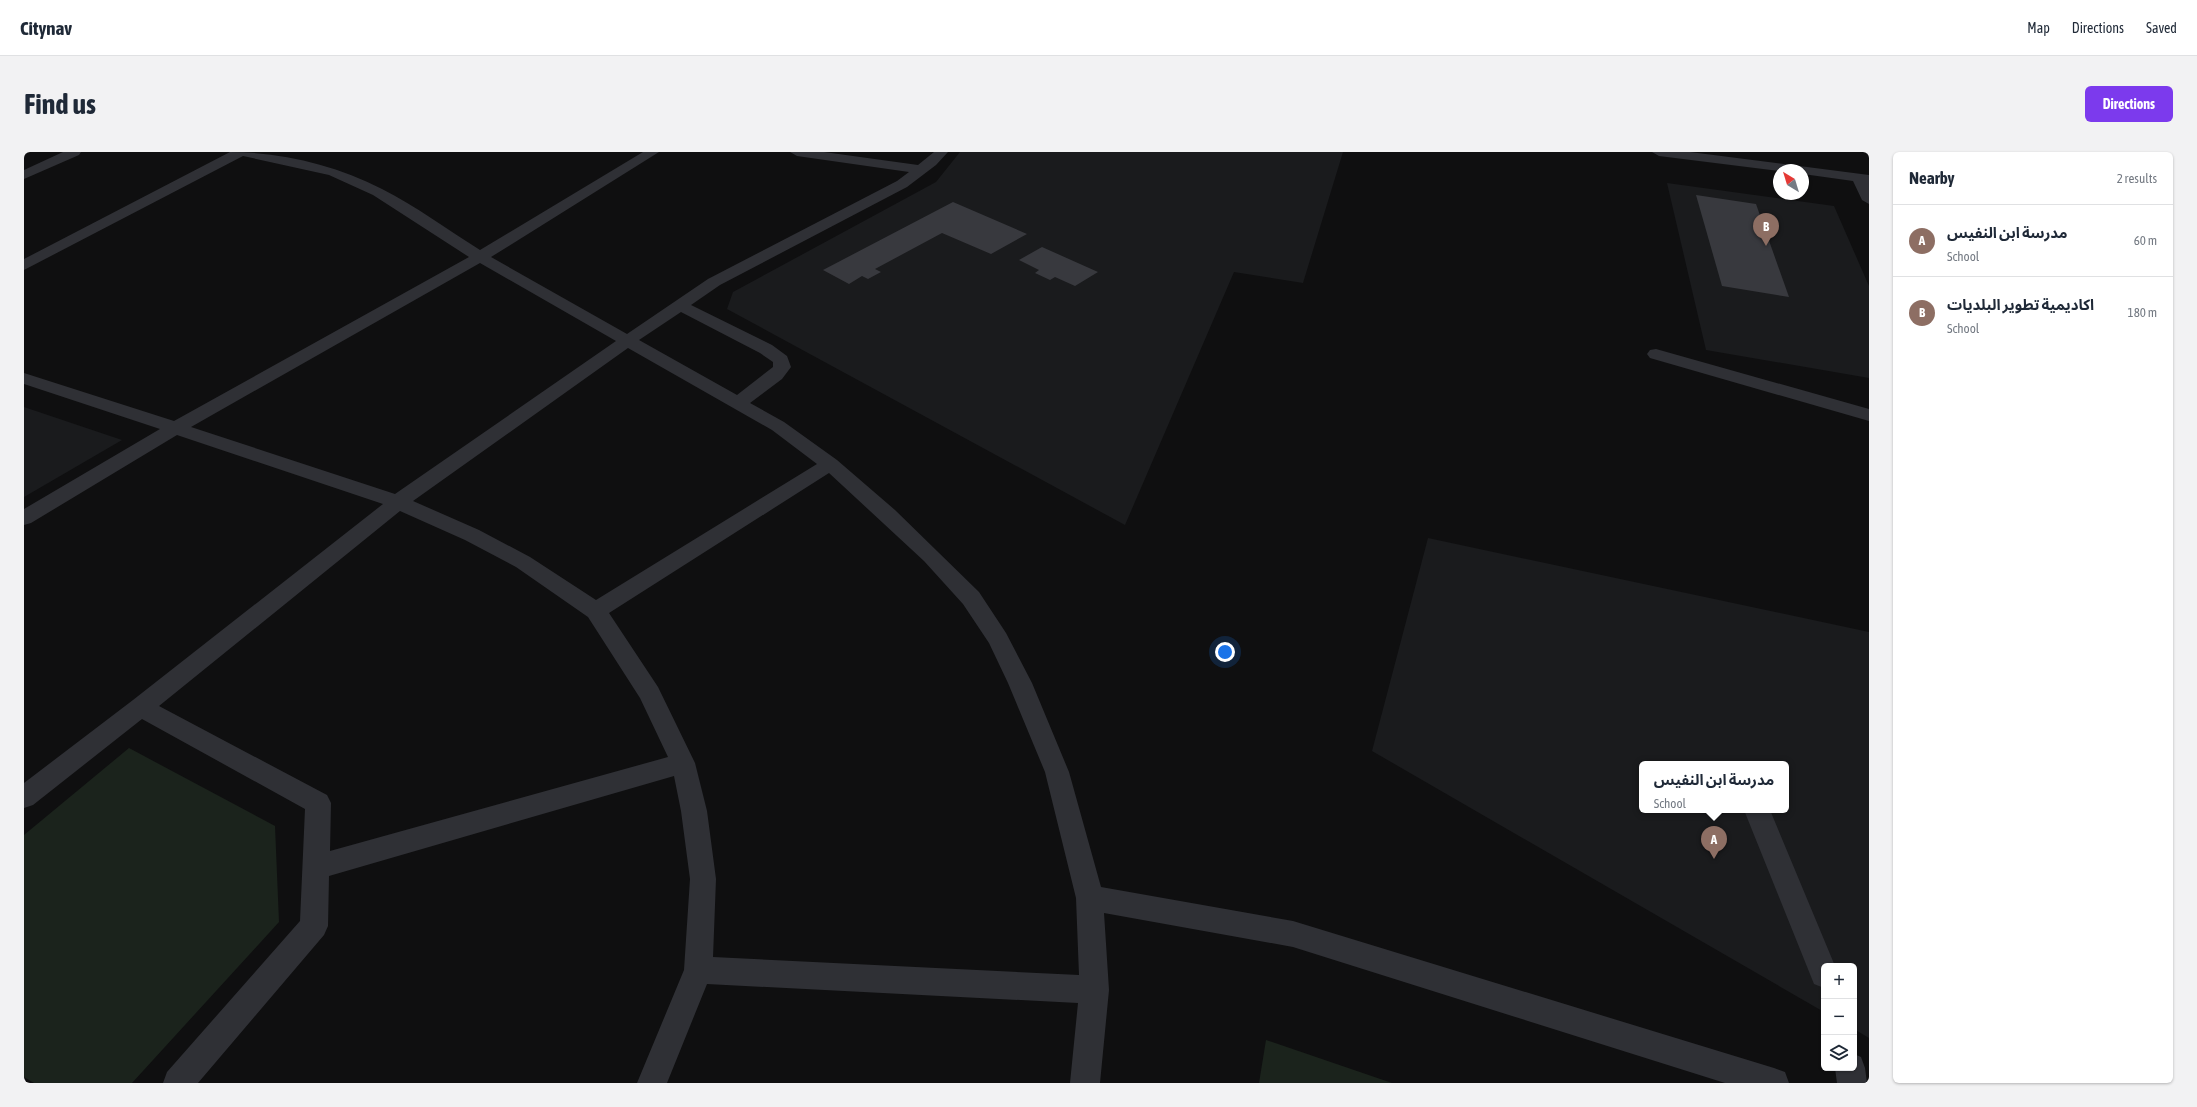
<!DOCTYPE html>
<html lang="en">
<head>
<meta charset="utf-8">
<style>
  body { margin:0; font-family:"Asap Condensed","Noto Sans Arabic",sans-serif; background:#f2f2f3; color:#1f2937 }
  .controls { position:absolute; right:12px; bottom:12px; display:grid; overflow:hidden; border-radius:6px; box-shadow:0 1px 3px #0004 }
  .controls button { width:36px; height:36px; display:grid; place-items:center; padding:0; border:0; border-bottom:1px solid #e0e1e3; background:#fff; color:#1f2937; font:20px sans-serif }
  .compass { position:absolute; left:1749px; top:12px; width:36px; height:36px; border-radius:50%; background:#fff; box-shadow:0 1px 3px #0004; rotate:322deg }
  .you { position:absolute; left:1201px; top:500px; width:14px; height:14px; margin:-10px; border:3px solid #fff; border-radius:50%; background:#1a73e8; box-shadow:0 0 0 6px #1a73e833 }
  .badge { display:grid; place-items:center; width:26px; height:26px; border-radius:50%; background:#7c3aed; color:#fff; font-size:13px; font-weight:700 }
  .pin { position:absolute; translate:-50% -33px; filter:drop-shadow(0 1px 2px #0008) }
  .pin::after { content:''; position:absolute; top:21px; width:14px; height:12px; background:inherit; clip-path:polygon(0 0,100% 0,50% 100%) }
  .popup { position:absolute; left:1615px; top:609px; width:150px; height:52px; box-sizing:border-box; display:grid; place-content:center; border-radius:6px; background:#fff; filter:drop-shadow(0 1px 3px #0005); font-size:13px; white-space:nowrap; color:#747a83 }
  .popup b { font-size:15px; color:#1f2937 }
  .popup::after { content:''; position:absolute; left:50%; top:100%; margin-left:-8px; border:8px solid transparent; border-top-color:#fff }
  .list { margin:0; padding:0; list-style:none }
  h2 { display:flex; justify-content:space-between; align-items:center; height:52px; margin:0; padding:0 16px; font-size:17px }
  h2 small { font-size:13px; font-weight:400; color:#747a83 }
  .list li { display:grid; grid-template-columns:26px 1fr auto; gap:12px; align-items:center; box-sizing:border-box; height:72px; padding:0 16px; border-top:1px solid #e0e1e3 }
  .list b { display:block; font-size:15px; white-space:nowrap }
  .list p { margin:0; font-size:13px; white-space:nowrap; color:#747a83 }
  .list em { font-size:13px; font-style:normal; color:#747a83 }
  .icon { flex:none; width:22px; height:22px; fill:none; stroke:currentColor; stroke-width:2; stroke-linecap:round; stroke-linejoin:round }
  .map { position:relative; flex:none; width:1845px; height:931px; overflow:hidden; border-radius:6px }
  header { display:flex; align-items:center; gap:24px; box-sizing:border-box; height:56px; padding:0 20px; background:#fff; border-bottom:1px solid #e0e1e3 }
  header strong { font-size:19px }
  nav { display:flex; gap:22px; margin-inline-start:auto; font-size:14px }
  .intro { display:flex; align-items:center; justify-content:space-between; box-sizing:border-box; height:96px; padding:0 24px }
  h1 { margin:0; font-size:28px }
  .button { padding:10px 18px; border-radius:6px; background:#7c3aed; color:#fff; font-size:14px; font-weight:700 }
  main { display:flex; gap:24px; padding:0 24px }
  aside { flex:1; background:#fff; border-radius:6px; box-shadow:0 1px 3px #0004 }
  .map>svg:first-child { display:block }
  .built { fill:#1a1b1d; fill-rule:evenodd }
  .green { fill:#1b231c }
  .building { fill:#38393e }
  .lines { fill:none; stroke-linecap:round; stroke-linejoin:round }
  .minor { fill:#2f3035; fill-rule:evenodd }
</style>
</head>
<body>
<header>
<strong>Citynav</strong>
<nav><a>Map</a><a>Directions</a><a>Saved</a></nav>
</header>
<div class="intro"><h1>Find us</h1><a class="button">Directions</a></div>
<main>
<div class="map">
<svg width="1845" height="931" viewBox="0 0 1845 931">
  <rect width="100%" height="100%" fill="#0f0f10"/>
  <!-- built -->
  <g class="built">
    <path d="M 936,0 L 1319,0 L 1279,131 L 1210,120 L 1101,373 L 703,157 L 709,140 L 912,30 Z"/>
    <path d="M 1643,31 L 1810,54 L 1845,134 L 1845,226 L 1682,198 Z"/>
    <path d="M 0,255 L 98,288 L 0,345 Z"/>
    <path d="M 1404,386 L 1845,480 L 1845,886 L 1830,877 L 1830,814 L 1800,814 L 1800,860 L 1348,599 ZM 1618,612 L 1762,612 L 1762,658 L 1618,658 Z"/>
  </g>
  <!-- green -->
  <g class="green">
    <path d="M 105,596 L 251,674 L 255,770 L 108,931 L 10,931 L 0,925 L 0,683 Z"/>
    <path d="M 1242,888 L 1368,931 L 1235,931 Z"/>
  </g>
  <!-- building -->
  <g class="building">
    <path d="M 1672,43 L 1732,52 L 1765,145 L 1698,134 Z"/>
    <path d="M 929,50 L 1003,82 L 967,102 L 918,81 L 851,117 L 857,120 L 844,127 L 838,124 L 825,132 L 799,118 Z"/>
    <path d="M 1018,95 L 1074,120 L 1051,134 L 1031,125 L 1026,128 L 1011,121 L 1015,118 L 995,108 Z"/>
  </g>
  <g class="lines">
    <!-- minor -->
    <g class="minor">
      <path d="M 39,0 L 57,0 L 55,3 L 0,27 L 0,18 Z"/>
      <path d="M 206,0 C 258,0 311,13 358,37 C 392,54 424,78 456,98 L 619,0 L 635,0 L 467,105 L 603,182 L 684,127 L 873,29 L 885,20 L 773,4 L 766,0 L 800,0 L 894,13 L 910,0 L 924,0 L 912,13 L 883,35 L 696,133 L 667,153 L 748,193 L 763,204 L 767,215 L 758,227 L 726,251 L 760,270 L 813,308 L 871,358 L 955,440 L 982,481 L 1008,531 L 1045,620 L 1077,735 L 1269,769 L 1750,916 L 1761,920 L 1765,931 L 1701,931 L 1269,795 L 1080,761 L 1085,838 L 1076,931 L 1046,931 L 1054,851 L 683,832 L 643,931 L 613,931 L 660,818 L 666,727 L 657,659 L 650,624 L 305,724 L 304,774 L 300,783 L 174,931 L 139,931 L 143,920 L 276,769 L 281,657 L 118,567 L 9,653 L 0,656 L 0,631 L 109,548 L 359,352 L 153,283 L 7,371 L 0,373 L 0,357 L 136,277 L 0,232 L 0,221 L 150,269 L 445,105 L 349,43 L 305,23 L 219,4 L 0,118 L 0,107 ZM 456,111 L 592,189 L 371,342 L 167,275 ZM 657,160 L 736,201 L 749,210 L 749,215 L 713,243 L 615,188 ZM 604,196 L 748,278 L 793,312 L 572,448 L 506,405 L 455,378 L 389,349 ZM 805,321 L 900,409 L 939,452 L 965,491 L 984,531 L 1021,620 L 1052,746 L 1055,823 L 689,805 L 692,727 L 683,659 L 671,611 L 634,535 L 585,461 ZM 376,359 L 441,388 L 492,415 L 564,465 L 616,546 L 644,605 L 306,699 L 307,651 L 303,643 L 135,554 Z"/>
      <path d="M 1628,0 L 1666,0 L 1845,23 L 1845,52 L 1838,48 L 1829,29 L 1779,22 L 1779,18 L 1755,19 L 1635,4 Z"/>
      <path d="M 1632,197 L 1845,257 L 1845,269 L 1626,206 L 1623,202 L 1626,198 Z"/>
      <path d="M 1720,658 L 1746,658 L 1811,814 L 1800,814 L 1800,836 L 1790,832 Z"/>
      <path d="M 1830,902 L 1837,905 L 1841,916 L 1843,931 L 1813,931 L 1811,916 L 1830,916 Z"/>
    </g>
  </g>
</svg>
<div class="controls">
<button>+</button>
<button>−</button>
<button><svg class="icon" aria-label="layers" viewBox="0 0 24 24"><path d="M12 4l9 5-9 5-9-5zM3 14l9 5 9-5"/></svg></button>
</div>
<svg class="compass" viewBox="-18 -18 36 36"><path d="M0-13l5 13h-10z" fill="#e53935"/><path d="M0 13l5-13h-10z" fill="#747a83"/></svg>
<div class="you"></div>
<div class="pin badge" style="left:1690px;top:707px;background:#8d6e63">A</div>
<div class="popup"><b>مدرسة ابن النفيس</b>School</div>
<div class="pin badge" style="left:1742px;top:94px;background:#8d6e63">B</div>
</div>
<aside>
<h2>Nearby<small>2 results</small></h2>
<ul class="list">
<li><span class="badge" style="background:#8d6e63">A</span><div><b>مدرسة ابن النفيس</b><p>School</p></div><em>60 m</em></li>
<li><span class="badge" style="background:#8d6e63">B</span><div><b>اكاديمية تطوير البلديات</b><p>School</p></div><em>180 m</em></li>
</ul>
</aside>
</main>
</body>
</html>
